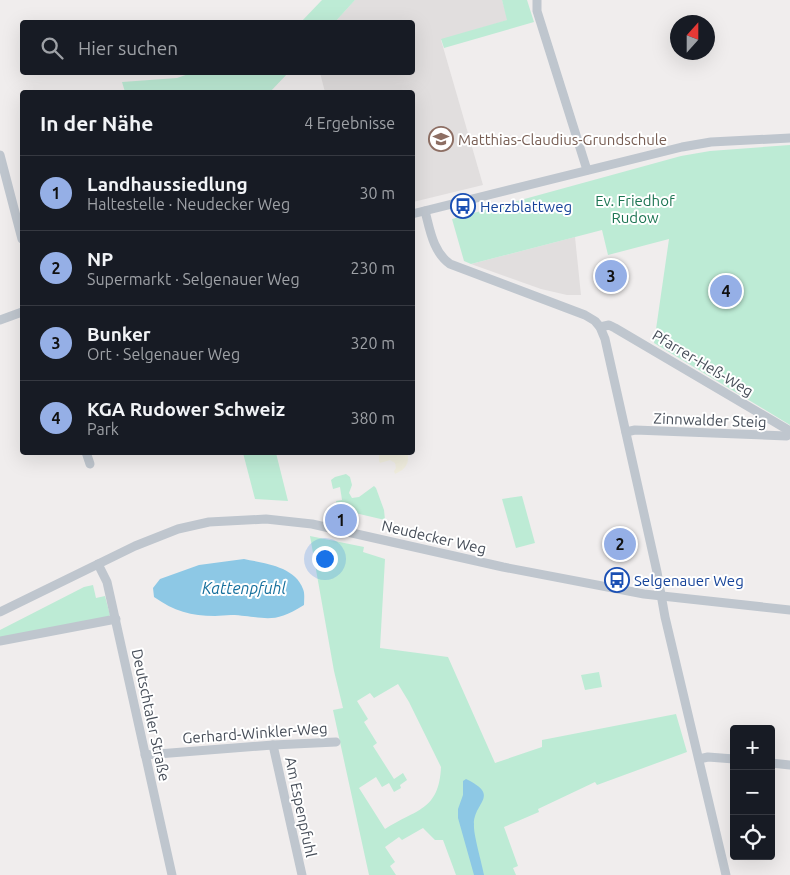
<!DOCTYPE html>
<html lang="de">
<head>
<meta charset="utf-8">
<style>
  body { margin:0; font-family:Ubuntu,sans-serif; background:#20242c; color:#f1f3f6 }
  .controls { position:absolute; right:15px; bottom:15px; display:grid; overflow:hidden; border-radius:5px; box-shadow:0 5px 20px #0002 }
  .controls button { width:45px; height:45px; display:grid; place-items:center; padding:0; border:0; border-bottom:1px solid #363941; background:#171b24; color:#f1f3f6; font:25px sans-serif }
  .compass { position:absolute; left:670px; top:15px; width:45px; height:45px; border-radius:50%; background:#171b24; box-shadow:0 5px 20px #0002; rotate:21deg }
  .you { position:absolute; left:324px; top:558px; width:18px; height:18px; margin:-12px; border:4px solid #fff; border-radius:50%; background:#1a73e8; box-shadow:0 0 0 8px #1a73e833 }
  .badge { display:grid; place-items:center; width:32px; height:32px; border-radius:50%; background:#95afe6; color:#111; font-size:16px; font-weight:700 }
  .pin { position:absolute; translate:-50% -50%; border:2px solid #fff; box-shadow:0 1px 5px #0006 }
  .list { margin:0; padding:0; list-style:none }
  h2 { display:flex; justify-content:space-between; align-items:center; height:65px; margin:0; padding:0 20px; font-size:21px }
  h2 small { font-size:16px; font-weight:400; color:#9ea1a6 }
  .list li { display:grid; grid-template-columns:32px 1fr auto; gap:15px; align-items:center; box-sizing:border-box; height:75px; padding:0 20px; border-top:1px solid #363941 }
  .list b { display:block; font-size:19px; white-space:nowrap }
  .list p { margin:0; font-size:16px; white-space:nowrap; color:#9ea1a6 }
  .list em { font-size:16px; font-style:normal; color:#9ea1a6 }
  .icon { flex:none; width:28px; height:28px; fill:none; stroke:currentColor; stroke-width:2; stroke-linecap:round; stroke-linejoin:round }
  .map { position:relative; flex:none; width:790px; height:875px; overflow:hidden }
  .search { position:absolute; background:#171b24; box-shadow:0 5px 20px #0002; left:20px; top:20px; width:395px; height:55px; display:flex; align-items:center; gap:12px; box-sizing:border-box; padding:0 18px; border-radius:5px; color:#9ea1a6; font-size:19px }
  .panel { position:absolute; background:#171b24; box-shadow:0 5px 20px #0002; left:20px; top:90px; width:395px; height:365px; border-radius:5px }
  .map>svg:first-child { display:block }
  .education { fill:#e1dede }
  .green { fill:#bdebd5; fill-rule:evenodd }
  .sand { fill:#f0edde }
  .water { fill:#8dc8e5 }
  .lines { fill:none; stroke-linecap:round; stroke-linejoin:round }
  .minor { stroke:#bfc6ce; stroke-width:9 }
  .labels { text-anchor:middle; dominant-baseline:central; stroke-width:4; stroke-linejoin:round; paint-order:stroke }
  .education-label { font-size:15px; fill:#785e54; stroke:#fff; text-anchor:start }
  .park-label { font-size:15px; fill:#1d7553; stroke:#fff }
  .transit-label { font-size:15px; fill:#164399; stroke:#fff; text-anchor:start }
  .street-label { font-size:15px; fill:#474e59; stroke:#fff }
  .water-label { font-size:16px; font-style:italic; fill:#16709d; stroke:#fff }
</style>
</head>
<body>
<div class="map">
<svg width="790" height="875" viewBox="0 0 790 875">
  <rect width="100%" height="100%" fill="#f0eded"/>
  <!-- education -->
  <g class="education">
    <path d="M 355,0 L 502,0 L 508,20 L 441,40 L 483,185 L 413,202 L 412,92 L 325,92 L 320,73 L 412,72 L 412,22 L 335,22 Z"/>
    <path d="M 575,237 L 581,295 L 567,295 L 541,289 L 471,264 Z"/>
  </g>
  <!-- green -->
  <g class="green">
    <path d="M 322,0 L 355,0 L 335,22 L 301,22 Z"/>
    <path d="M 502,0 L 527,0 L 534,22 L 444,48 L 441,39 L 507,20 Z"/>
    <path d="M 194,72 L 288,72 L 288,73 L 270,92 L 125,92 L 122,82 L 177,78 Z"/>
    <path d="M 790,145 L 790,425 L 654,343 L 669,239 L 608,255 L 602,230 L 471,264 L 464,261 L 452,219 L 681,156 L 710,151 Z"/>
    <path d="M 243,453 L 276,453 L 288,501 L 255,499 Z"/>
    <path d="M 346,474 L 350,477 L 352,485 L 349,493 L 352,498 L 359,497 L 374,486 L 376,488 L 384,510 L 385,520 L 338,509 L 336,501 L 342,500 L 340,487 L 333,489 L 331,480 L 335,477 Z"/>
    <path d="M 522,496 L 535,543 L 516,548 L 502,499 Z"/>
    <path d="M 310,536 L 364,547 L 363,552 L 385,559 L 380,648 L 448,657 L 495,763 L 542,747 L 542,740 L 676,714 L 687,752 L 597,785 L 595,782 L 538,809 L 539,812 L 504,827 L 518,866 L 513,868 L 516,875 L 456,875 L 443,840 L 435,840 L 423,828 L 402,840 L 399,837 L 385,847 L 395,862 L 390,866 L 396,875 L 369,875 L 333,710 L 343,708 L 334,671 ZM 398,684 L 409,702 L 441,767 C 439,811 416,809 385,829 L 359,788 L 376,777 L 382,787 L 389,783 L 394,792 L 401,788 L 400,785 L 407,780 L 403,773 L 394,779 L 373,746 L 377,743 L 364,722 L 368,719 L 357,701 L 370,693 L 374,698 Z"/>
    <path d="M 93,585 L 96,598 L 105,596 L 110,615 L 108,617 L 0,638 L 0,630 L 84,587 Z"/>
    <path d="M 599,672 L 602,687 L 585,690 L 581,675 Z"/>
  </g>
  <!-- sand -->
  <path class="sand" d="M 379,453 L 408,453 C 409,464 406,469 395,474 L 394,471 L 396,468 L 395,463 L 390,460 L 380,463 L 379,461 Z"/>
  <!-- water -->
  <g class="water">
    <path d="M 244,559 C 263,563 295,566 303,589 C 305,593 304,600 304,605 C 271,626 265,616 231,615 C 226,615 220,616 215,616 C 191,616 174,611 154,597 L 153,588 L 160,579 L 199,565 Z"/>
    <path d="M 466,779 C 501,796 474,802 474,824 C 473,834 482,863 484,875 L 474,875 L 458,818 L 458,809 L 463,795 L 463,781 Z"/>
  </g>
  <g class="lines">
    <!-- minor -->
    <g class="minor">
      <path d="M 537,0 L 537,11 L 587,170"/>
      <path d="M 0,155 L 22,239"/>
      <path d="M 425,211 C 430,230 433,252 450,264 L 585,315 L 595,321 L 600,327 L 605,339 L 657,572 L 665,617 L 726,875"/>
      <path d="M 412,214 L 682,147 L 711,142 L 790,138"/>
      <path d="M 0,320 L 22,312"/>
      <path d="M 600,327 L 609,325 L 615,328 L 790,431"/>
      <path d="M 626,432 L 635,430 L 787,436 L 790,432"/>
      <path d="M 86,452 L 90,464"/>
      <path d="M 98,564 L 107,582 L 172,875"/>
      <path d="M 0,612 L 135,546 L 178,529 L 209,522 L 266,519 L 312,524 L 503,567 L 644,594 L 790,610"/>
      <path d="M 0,641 L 116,619"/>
      <path d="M 273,745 L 302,875"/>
      <path d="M 145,755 L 273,745 L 336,742"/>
      <path d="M 699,759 L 708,757 L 734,759"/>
      <path d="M 771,763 L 790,765"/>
    </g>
  </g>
  <!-- icons -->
  <defs>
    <symbol id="school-ring" viewBox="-11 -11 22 22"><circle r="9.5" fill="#fff" stroke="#8d6e63" stroke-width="1.5"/><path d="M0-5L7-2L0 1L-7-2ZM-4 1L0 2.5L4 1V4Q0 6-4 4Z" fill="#8d6e63"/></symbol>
    <symbol id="bus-ring" viewBox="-11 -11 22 22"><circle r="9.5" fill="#fff" stroke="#1a4fb4" stroke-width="1.5"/><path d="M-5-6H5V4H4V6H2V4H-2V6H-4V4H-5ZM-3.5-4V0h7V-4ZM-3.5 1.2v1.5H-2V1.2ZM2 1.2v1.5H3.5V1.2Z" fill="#1a4fb4"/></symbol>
  </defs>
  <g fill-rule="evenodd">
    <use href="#school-ring" x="427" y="125" width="28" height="28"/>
    <use href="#bus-ring" x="449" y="192" width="28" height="28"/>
    <use href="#bus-ring" x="603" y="566" width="28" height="28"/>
  </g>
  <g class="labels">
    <!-- education labels -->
    <g class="education-label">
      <text x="458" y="139">Matthias-Claudius-Grundschule</text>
    </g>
    <!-- park labels -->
    <g class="park-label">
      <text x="635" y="200">Ev. Friedhof<tspan x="635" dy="17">Rudow</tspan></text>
    </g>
    <!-- transit labels -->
    <g class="transit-label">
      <text x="480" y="206">Herzblattweg</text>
      <text x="634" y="580">Selgenauer Weg</text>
    </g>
    <!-- street labels -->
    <g class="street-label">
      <text transform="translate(703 363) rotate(31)">Pfarrer-Heß-Weg</text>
      <text transform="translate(710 420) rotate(2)">Zinnwalder Steig</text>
      <text transform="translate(434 537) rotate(13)">Neudecker Weg</text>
      <text transform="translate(151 715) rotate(78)">Deutschtaler Straße</text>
      <text transform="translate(255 733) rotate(-4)">Gerhard-Winkler-Weg</text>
      <text transform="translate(301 807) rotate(78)">Am Espenpfuhl</text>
    </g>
    <!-- water labels -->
    <g class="water-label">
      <text x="244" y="588">Kattenpfuhl</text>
    </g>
  </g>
</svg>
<div class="controls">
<button>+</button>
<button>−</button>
<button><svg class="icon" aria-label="locate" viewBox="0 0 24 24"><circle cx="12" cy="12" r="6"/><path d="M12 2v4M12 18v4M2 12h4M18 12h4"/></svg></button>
</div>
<svg class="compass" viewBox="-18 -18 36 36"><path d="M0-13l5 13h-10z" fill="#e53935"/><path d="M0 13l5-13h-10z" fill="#9ea1a6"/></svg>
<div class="you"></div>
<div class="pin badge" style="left:341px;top:520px">1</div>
<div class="pin badge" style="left:620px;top:544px">2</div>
<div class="pin badge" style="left:611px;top:276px">3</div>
<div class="pin badge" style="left:726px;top:291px">4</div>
<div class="search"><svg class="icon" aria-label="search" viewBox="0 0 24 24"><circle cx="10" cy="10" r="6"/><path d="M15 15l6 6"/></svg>Hier suchen</div>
<section class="panel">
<h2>In der Nähe<small>4 Ergebnisse</small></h2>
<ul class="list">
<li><span class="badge">1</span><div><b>Landhaussiedlung</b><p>Haltestelle · Neudecker Weg</p></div><em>30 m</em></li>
<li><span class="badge">2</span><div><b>NP</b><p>Supermarkt · Selgenauer Weg</p></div><em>230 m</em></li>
<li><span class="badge">3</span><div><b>Bunker</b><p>Ort · Selgenauer Weg</p></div><em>320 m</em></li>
<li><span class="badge">4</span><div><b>KGA Rudower Schweiz</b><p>Park</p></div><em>380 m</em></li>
</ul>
</section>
</div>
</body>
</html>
